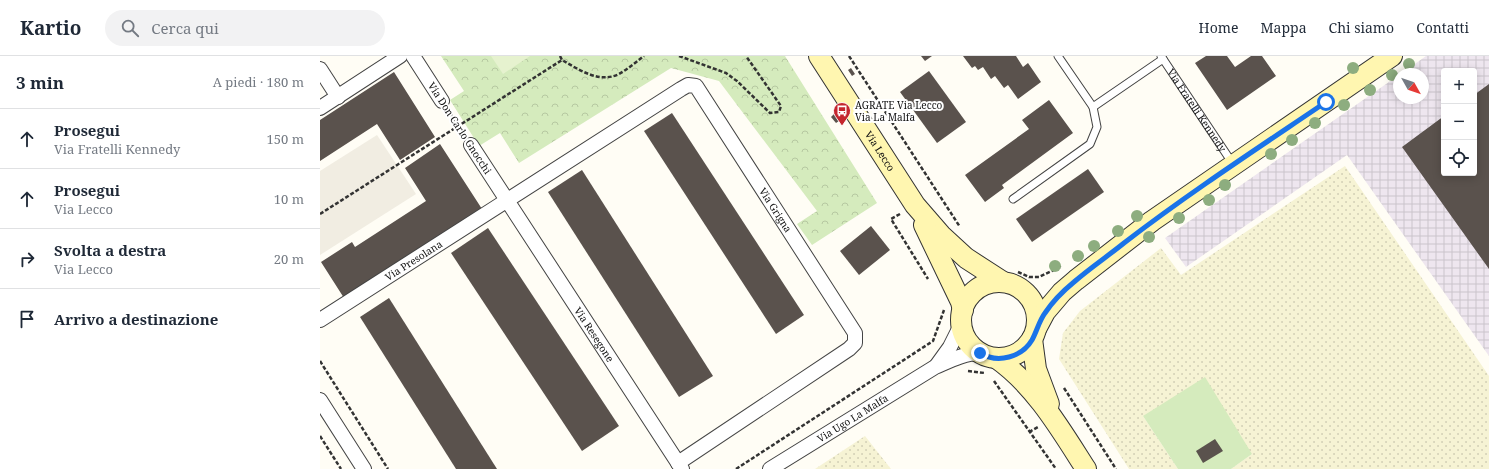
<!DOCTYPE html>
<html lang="it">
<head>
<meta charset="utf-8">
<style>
  body { margin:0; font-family:"Noto Serif",serif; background:#f2f2f3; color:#1f2937 }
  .controls { position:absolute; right:12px; top:12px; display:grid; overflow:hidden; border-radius:4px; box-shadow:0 2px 10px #0003 }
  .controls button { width:36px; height:36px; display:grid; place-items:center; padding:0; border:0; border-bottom:1px solid #e0e1e3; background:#fff; color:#1f2937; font:20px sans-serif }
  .compass { position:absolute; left:1073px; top:12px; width:36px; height:36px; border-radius:50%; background:#fff; box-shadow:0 2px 10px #0003; rotate:130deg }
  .stop { position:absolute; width:12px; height:12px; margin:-9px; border:3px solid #1a73e8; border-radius:50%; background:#fff }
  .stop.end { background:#1a73e8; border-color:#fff; box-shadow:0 1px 4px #0008 }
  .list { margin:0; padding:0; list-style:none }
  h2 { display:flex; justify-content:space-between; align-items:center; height:52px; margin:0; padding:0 16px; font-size:17px }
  h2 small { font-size:13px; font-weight:400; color:#747a83 }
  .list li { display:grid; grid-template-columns:26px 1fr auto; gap:12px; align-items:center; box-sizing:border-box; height:60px; padding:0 16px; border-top:1px solid #e0e1e3 }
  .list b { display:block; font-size:15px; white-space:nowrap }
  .list p { margin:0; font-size:13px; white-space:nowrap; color:#747a83 }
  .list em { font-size:13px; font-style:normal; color:#747a83 }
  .icon { flex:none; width:22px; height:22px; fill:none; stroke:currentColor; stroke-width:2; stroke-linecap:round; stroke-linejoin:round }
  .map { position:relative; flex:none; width:1169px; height:413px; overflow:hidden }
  header { display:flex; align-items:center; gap:24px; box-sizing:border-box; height:56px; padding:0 20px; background:#fff; border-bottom:1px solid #e0e1e3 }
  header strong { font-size:19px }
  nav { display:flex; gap:22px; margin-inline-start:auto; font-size:14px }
  .search { width:280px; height:36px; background:#f2f2f3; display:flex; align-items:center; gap:10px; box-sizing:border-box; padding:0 14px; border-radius:22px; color:#747a83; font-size:15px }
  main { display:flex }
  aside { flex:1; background:#fff }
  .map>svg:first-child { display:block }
  .industrial { fill:url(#industrial-grid); fill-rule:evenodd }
  .farmland { fill:url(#farmland-dots) }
  .grass { fill:#d5ebbd }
  .park { fill:url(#park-crowns) }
  .pitch { fill:#e6f2cf }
  .plaza { fill:#f1ede2 }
  .building { fill:#5a524d }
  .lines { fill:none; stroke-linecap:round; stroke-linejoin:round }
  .lane-casing { stroke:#444; stroke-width:9 }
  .street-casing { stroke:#444; stroke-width:16 }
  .secondary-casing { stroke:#333; stroke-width:22 }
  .path { stroke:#333; stroke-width:2.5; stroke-dasharray:4 2; stroke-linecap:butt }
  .lane { stroke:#fff; stroke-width:7 }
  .street { stroke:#fff; stroke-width:14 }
  .secondary { stroke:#fff6b0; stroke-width:20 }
  .tree { fill:#8dad7f }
  .route { stroke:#1a73e8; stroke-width:5 }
  .labels { text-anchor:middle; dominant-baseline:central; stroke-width:4; stroke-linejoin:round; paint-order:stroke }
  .poi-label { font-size:10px; fill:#111; stroke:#fff; text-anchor:start }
  .street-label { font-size:10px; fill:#111; stroke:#fff }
</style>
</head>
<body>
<header>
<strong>Kartio</strong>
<div class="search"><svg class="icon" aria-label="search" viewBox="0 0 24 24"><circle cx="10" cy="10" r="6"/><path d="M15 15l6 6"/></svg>Cerca qui</div>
<nav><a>Home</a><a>Mappa</a><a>Chi siamo</a><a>Contatti</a></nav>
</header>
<main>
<aside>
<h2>3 min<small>A piedi · 180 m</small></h2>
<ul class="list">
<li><svg class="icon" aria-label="ahead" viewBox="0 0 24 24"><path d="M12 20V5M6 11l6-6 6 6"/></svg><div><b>Prosegui</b><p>Via Fratelli Kennedy</p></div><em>150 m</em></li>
<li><svg class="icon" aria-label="ahead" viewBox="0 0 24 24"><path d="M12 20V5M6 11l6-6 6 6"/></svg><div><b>Prosegui</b><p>Via Lecco</p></div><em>10 m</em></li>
<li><svg class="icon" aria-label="right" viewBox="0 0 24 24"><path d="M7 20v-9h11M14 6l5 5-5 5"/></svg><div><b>Svolta a destra</b><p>Via Lecco</p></div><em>20 m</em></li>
<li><svg class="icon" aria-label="arrive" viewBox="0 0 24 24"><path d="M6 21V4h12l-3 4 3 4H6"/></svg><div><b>Arrivo a destinazione</b></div></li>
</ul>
</aside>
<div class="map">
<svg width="1169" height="413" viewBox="0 0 1169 413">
  <defs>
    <pattern id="industrial-grid" width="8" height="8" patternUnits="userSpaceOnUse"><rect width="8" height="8" fill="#eee6ef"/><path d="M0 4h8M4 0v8" fill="none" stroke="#cbc4cc"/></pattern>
    <pattern id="farmland-dots" width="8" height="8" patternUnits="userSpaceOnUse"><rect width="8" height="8" fill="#f6f3d4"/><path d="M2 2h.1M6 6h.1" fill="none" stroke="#d2cfb5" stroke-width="1.8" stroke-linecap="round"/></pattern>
    <pattern id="park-crowns" width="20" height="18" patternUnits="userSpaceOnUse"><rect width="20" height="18" fill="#d5ebbd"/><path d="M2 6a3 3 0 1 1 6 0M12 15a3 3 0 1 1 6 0" fill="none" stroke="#b6c8a1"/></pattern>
  </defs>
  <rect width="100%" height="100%" fill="#fffdf5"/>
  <!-- industrial -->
  <path class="industrial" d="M 1106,0 L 1169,0 L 1169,300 L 1027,99 L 866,211 L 845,182 L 1079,19 L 1079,42 L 1103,42 L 1103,18 L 1081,18 ZM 1124,15 L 1154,15 L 1154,117 L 1124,117 Z"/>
  <!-- farmland -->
  <g class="farmland">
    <path d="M 1025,110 L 1169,320 L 1169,413 L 911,413 L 932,398 L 823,360 L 858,413 L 809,413 L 739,303 L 743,277 L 760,255 L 841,192 L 861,219 Z"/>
    <path d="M 545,380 L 571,413 L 495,413 Z"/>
  </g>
  <!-- grass -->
  <path class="grass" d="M 885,321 L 932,398 L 911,413 L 858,413 L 823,360 Z"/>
  <!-- park -->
  <path class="park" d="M 121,0 L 465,0 L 557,147 L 492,189 L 477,168 L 497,155 L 399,25 L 351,12 L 199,107 L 180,77 L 159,90 L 130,44 L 144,35 Z"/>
  <!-- pitch -->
  <path class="pitch" d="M 171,0 L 210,0 L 183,18 Z"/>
  <!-- plaza -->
  <path class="plaza" d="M 57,79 L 96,138 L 0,199 L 0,115 Z"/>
  <!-- building -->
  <g class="building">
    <path d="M 601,0 L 612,0 L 605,5 Z"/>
    <path d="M 643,0 L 696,0 L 703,11 L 708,7 L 721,26 L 698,43 L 688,29 L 684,32 L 675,20 L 671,23 L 663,11 L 658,14 L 655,10 L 652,12 Z"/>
    <path d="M 886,0 L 907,0 L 915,11 L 931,0 L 942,0 L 956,20 L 907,54 L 875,7 Z"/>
    <path d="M 531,12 L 535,18 L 532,20 L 528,14 Z"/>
    <path d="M 609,15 L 646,66 L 617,87 L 580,36 Z"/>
    <path d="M 74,16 L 115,81 L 80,104 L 57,68 L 0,105 L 0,64 Z"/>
    <path d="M 1169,28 L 1169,213 L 1082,91 L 1124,60 L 1124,117 L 1154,117 L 1154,39 Z"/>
    <path d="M 729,44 L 753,77 L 682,129 L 684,132 L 665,146 L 645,119 L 709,73 L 702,64 Z"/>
    <path d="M 352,57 L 484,259 L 456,278 L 324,75 Z"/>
    <path d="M 514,58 L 519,65 L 516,67 L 511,61 Z"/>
    <path d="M 120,88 L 162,153 L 24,242 L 1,206 L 32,186 L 35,191 L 106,145 L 85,112 Z"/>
    <path d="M 768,113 L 784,136 L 712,186 L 696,163 Z"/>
    <path d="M 262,114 L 393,320 L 359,341 L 228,136 Z"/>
    <path d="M 551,170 L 570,194 L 539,219 L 520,195 Z"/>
    <path d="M 168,172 L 299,370 L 262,395 L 131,197 Z"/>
    <path d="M 69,242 L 177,413 L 136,413 L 40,261 Z"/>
    <path d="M 895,383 L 903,395 L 883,407 L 876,395 Z"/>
  </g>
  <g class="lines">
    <defs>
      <g id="lane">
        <path d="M 738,0 L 773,51"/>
        <path id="s1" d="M 841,0 L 913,108"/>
        <path d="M 693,143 L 770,88 L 777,71 L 773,51 L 843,3"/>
      </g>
      <g id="street">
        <path d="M 93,0 L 122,45"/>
        <path d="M 0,13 L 18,41"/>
        <path d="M 0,52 L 80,0"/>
        <path id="s2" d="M 151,89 L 362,413"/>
        <path id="s3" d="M 0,264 L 361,33 L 368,29 L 376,30 L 535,277 L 535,287 L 529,293 L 358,407"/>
        <path d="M 617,309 L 630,291 L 642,267"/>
        <path d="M 0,344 L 44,413"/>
        <path id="s4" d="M 450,413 L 615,311 C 629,305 644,297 660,297"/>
      </g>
      <g id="secondary">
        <path id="s5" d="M 499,0 L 595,149 L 621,179 L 646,202 L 683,226"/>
        <path d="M 604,169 L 641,246 L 643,254"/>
        <circle cx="679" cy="264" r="38"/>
        <path d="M 717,271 L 725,256 L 742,236 L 756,224 L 832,165 L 1072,0"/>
        <path d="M 712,283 L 716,313 L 729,348"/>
        <path d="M 676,302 C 715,329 741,374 766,413"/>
      </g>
    </defs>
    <!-- lane casing -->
    <use href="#lane" class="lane-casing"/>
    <!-- street casing -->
    <use href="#street" class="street-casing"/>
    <!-- secondary casing -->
    <use href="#secondary" class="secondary-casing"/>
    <!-- path -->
    <g class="path">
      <path d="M 240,0 L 242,4 C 258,13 279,28 299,18 C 308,13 316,6 324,0"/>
      <path d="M 359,0 L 406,17 L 417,25 L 450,57 L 459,56 L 461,50 L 426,0"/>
      <path d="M 529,0 L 640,171"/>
      <path d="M 130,57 L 143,76"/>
      <path d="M 0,158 L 242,4"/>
      <path d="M 580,158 L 571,163 L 608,223"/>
      <path d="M 698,216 L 709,221 L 719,221 L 740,211 L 741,212"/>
      <path d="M 0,305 L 68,413"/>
      <path d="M 648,315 L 665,317"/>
      <path d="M 674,325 L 736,413"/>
      <path d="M 744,332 L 796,413"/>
      <path d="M 709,376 L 718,371"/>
      <path d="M 0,380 L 21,413"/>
      <path d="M 416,413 L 613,285 L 624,254"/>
    </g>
    <!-- lane -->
    <use href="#lane" class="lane"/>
    <!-- street -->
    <use href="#street" class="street"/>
    <!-- secondary -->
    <use href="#secondary" class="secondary"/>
  </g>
  <!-- trees -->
  <g class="tree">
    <circle cx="1089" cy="8" r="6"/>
    <circle cx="1033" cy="12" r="6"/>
    <circle cx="1072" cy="19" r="6"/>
    <circle cx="1050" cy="34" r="6"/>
    <circle cx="1024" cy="49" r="6"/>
    <circle cx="995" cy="67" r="6"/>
    <circle cx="972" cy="84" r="6"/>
    <circle cx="951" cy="98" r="6"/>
    <circle cx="905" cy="129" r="6"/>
    <circle cx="889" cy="144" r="6"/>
    <circle cx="817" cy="160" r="6"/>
    <circle cx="859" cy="162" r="6"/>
    <circle cx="798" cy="175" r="6"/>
    <circle cx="829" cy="181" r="6"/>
    <circle cx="774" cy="190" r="6"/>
    <circle cx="758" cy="200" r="6"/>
    <circle cx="735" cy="210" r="6"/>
  </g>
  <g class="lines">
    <!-- route -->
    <path class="route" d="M 660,297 C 678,308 702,301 712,284 C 717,275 719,265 725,257 C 733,245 743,235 754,226 C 770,212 788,200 804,187 C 869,137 938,92 1006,46"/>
  </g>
  <!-- icons -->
  <defs>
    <symbol id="bus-pin" viewBox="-11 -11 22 30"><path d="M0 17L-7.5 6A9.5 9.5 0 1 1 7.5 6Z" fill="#c4262e" stroke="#fff"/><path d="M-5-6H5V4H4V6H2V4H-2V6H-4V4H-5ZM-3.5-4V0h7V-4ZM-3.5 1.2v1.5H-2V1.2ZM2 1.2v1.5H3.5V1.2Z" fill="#fff"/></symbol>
  </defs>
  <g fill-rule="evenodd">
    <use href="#bus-pin" x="512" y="45" width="20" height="27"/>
  </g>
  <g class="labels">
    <!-- poi labels -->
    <g class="poi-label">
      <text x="535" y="49">AGRATE Via Lecco<tspan x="535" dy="12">Via La Malfa</tspan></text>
    </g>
    <!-- street labels -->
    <g class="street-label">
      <text stroke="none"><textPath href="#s1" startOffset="65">Via Fratelli Kennedy</textPath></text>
      <text transform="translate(140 72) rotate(57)">Via Don Carlo Gnocchi</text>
      <text stroke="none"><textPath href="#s5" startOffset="113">Via Lecco</textPath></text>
      <text stroke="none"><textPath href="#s3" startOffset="592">Via Grigna</textPath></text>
      <text stroke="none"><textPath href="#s3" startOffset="111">Via Presolana</textPath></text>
      <text stroke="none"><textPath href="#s2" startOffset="226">Via Resegone</textPath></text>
      <text stroke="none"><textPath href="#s4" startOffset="97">Via Ugo La Malfa</textPath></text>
    </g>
  </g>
</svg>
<div class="controls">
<button>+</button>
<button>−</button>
<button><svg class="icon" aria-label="locate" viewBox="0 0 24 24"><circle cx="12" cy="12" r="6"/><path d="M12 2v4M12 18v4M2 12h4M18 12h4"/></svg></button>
</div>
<svg class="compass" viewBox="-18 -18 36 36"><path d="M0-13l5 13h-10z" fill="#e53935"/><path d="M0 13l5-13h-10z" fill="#747a83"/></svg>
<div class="stop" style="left:1006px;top:46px"></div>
<div class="stop end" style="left:660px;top:297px"></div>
</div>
</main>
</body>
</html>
